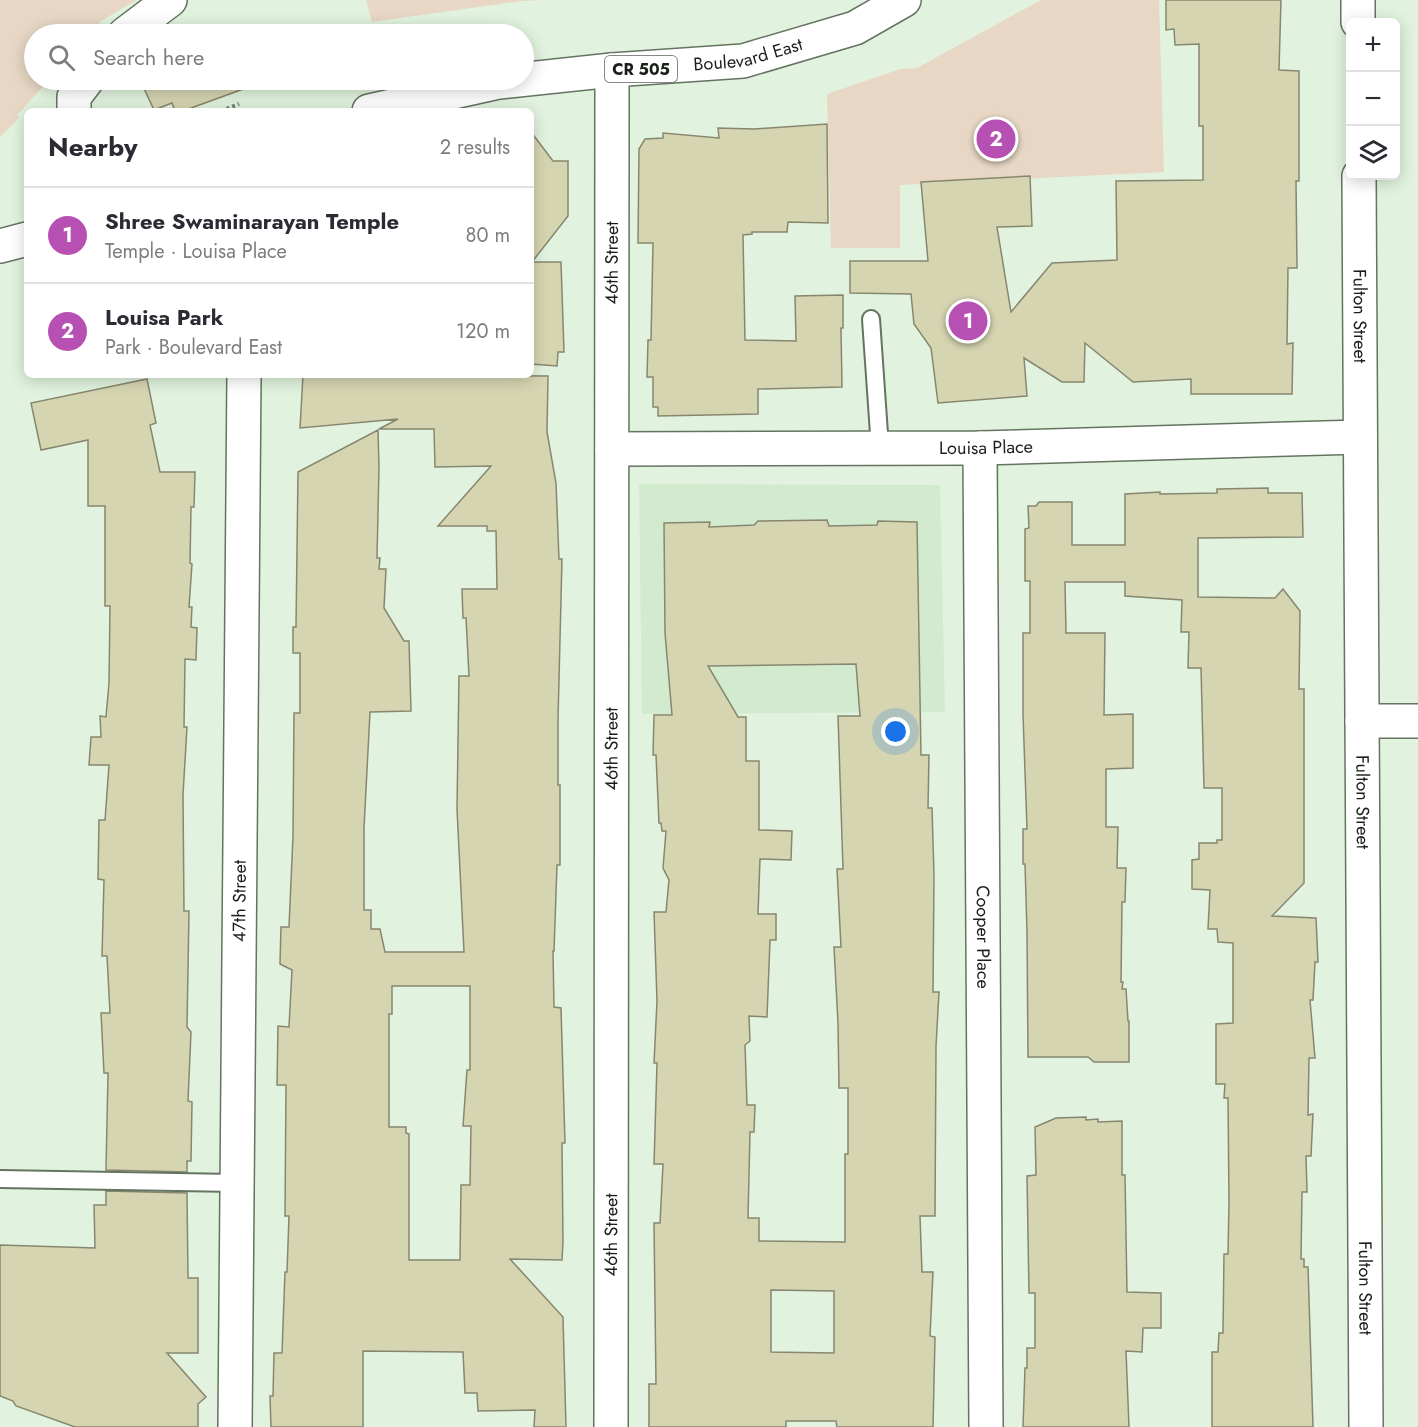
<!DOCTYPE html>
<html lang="en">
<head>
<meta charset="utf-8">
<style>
  body { margin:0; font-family:Jost,sans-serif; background:#f2f2f3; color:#2b2b33 }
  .controls { position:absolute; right:18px; top:18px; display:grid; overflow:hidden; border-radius:9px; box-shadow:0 3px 15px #0003 }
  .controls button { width:54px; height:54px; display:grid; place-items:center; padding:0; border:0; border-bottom:2px solid #e1e1e2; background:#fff; color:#2b2b33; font:30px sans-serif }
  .you { position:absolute; left:896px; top:732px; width:21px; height:21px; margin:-15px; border:4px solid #fff; border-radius:50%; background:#1a73e8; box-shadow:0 0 0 9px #1a73e833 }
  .badge { display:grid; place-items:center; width:39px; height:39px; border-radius:50%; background:#b750b3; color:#fff; font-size:20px; font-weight:700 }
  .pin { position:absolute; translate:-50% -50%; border:3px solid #fff; box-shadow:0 2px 6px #0006 }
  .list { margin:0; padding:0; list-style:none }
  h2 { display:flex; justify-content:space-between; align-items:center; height:78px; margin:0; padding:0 24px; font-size:26px }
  h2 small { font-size:20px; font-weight:400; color:#7c7c81 }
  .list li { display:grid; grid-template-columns:39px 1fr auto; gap:18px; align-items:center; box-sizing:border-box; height:96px; padding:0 24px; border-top:2px solid #e1e1e2 }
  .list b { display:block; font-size:22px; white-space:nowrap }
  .list p { margin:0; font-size:20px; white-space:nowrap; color:#7c7c81 }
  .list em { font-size:20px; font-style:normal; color:#7c7c81 }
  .icon { flex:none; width:33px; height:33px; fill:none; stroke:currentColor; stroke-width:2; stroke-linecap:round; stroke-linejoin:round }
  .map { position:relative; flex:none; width:1418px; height:1427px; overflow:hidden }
  .search { position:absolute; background:#fff; box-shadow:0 3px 15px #0003; left:24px; top:24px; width:510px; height:66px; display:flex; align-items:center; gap:15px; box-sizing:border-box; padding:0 21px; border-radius:33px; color:#7c7c81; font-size:22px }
  .panel { position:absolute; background:#fff; box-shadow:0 3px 15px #0003; left:24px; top:108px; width:510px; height:270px; border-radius:9px }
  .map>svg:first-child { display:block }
  .built { fill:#d2eace }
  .green { fill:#e7d7c4 }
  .building { fill:#d5d5b2; stroke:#87876f; stroke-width:1.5; fill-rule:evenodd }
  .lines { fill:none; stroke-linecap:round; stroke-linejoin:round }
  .service-casing { stroke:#647461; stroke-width:20 }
  .minor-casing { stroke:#647461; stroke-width:36 }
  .tertiary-casing { stroke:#647461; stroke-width:36 }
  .primary-casing { stroke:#647461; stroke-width:36 }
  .path { stroke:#768174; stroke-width:4; stroke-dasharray:3 3; stroke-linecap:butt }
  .service { stroke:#fff; stroke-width:16 }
  .minor { stroke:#fff; stroke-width:33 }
  .tertiary { stroke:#fff; stroke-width:33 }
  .primary { stroke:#fff; stroke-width:33 }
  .labels { text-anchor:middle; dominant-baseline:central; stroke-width:4.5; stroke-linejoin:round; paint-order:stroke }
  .shield { fill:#fff; stroke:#5f635e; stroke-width:1.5 }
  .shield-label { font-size:16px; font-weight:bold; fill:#1a2019 }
  .street-label { font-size:18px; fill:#1a2019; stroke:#fff }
</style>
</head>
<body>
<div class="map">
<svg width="1418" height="1427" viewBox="0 0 1418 1427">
  <rect width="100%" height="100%" fill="#e1f3de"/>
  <!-- built -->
  <path class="built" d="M 639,484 L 940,485 L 945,712 L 642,714 Z"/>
  <!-- green -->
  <g class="green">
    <path d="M 0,0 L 137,0 L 101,21 L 89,34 L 34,34 L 34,80 L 49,80 L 17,115 L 19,118 L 0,137 Z"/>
    <path d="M 366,0 L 544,0 L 521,1 L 372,22 Z"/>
    <path d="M 1041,0 L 1159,0 L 1164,172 L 900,185 L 900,248 L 831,248 L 827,94 L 900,69 L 917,68 Z"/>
  </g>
  <!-- building -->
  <g class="building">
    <path d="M 1166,0 L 1281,0 L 1279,70 L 1299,71 L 1299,181 L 1296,181 L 1297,268 L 1288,268 L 1287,344 L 1293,343 L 1292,394 L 1191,394 L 1191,379 L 1133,382 L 1085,343 L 1084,382 L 1062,382 L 1024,358 L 1027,396 L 938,403 L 931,348 L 914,324 L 911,294 L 850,293 L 850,261 L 928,261 L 921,182 L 1030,176 L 1032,226 L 997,227 L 1011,312 L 1052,263 L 1117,260 L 1116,181 L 1203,180 L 1203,126 L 1199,126 L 1199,44 L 1175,45 L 1174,29 L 1166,30 Z"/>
    <path d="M 146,80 L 268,80 L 183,111 L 175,111 L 172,103 L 154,110 L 141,82 Z"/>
    <path d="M 827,124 L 828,223 L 788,222 L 787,232 L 752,232 L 752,234 L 743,235 L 745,340 L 796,341 L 795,296 L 843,295 L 843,328 L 841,328 L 842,387 L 758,389 L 758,414 L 658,416 L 658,407 L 653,407 L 653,377 L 647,377 L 648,340 L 651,340 L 653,243 L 638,243 L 639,149 L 645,139 L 663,138 L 663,133 L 719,138 L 718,128 L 754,129 Z"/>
    <path d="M 531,132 L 553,161 L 568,161 L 568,216 L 532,262 L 561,262 L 564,352 L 558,352 L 557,366 L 531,364 Z"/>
    <path d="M 303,375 L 548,376 L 547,432 L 556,483 L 559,559 L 562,559 L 558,720 L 558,785 L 560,785 L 560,865 L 557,865 L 554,951 L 553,951 L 554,1007 L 561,1008 L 565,1143 L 562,1143 L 563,1242 L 562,1260 L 510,1259 L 563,1317 L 566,1427 L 534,1427 L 535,1410 L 478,1411 L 477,1393 L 465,1393 L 463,1352 L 363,1351 L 363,1427 L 271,1427 L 270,1396 L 273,1396 L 274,1353 L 282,1353 L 285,1272 L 287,1272 L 289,1216 L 285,1216 L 286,1085 L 277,1085 L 278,1026 L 289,1027 L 292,970 L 280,964 L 281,927 L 289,927 L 293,836 L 294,713 L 300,713 L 300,653 L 293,653 L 293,627 L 296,627 L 298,472 L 378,430 L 379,467 L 377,558 L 380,558 L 379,569 L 386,569 L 384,608 L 404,641 L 409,641 L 411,711 L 370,712 L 364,828 L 364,910 L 371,910 L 371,929 L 380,929 L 385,952 L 464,952 L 457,809 L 459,676 L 469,676 L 466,618 L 463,618 L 462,589 L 497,589 L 496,531 L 487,531 L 487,526 L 438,526 L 491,466 L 435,467 L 434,429 L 379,429 L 398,419 L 300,428 ZM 392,986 L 470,986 L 470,1070 L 467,1070 L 463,1126 L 471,1126 L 470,1185 L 461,1185 L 460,1260 L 409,1260 L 409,1134 L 406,1133 L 406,1127 L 389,1127 L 389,1014 L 392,1014 Z"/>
    <path d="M 147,379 L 156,423 L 150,425 L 160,472 L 195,472 L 194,507 L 191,507 L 190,563 L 192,564 L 189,607 L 192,607 L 191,627 L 197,628 L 196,660 L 185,659 L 184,727 L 187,727 L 183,795 L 184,911 L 189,911 L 187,1027 L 191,1032 L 188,1101 L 192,1102 L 191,1161 L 187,1161 L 187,1172 L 106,1170 L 108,1073 L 104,1073 L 101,1013 L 110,1013 L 107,956 L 102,956 L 104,880 L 98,879 L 99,820 L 105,820 L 109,765 L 89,765 L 91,737 L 101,737 L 100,716 L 106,717 L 109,683 L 110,606 L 105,606 L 105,506 L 88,506 L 88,440 L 41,450 L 31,403 Z"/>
    <path d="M 1268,488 L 1268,493 L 1302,493 L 1303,537 L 1198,538 L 1198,597 L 1275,598 L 1283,589 L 1300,611 L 1299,689 L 1304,689 L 1304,883 L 1272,916 L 1316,918 L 1318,962 L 1315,962 L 1313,1000 L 1310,1000 L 1315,1058 L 1309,1058 L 1308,1115 L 1313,1114 L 1311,1156 L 1306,1156 L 1307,1192 L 1302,1192 L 1301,1259 L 1304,1259 L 1304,1267 L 1308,1267 L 1313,1427 L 1212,1427 L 1212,1352 L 1218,1352 L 1219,1333 L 1223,1333 L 1224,1254 L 1228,1254 L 1229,1203 L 1228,1098 L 1224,1098 L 1225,1084 L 1216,1084 L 1216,1024 L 1233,1023 L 1233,943 L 1218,942 L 1217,929 L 1208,929 L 1210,890 L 1192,889 L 1192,860 L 1199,859 L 1199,843 L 1217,843 L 1217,840 L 1222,840 L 1222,788 L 1204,788 L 1201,668 L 1188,668 L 1189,632 L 1181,632 L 1182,600 L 1125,596 L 1125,582 L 1065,582 L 1066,633 L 1105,633 L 1104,715 L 1133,714 L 1133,768 L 1106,769 L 1106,827 L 1118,827 L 1117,868 L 1126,868 L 1125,902 L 1122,902 L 1121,982 L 1123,982 L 1122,989 L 1126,989 L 1128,1021 L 1129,1021 L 1129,1062 L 1094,1062 L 1088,1057 L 1028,1057 L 1027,931 L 1025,864 L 1023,864 L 1023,829 L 1027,829 L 1023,714 L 1023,633 L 1030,633 L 1030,581 L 1025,581 L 1025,529 L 1029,528 L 1028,506 L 1036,506 L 1039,502 L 1072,502 L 1072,545 L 1125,545 L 1125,494 L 1160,492 L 1160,494 L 1217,493 L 1217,489 Z"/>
    <path d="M 827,520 L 829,526 L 877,525 L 878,521 L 917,522 L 921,755 L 929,755 L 928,808 L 932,808 L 934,875 L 933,992 L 939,992 L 936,1046 L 935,1216 L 920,1216 L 922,1272 L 933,1272 L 930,1336 L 935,1337 L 933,1427 L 837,1427 L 836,1421 L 786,1421 L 786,1427 L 649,1427 L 649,1384 L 656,1384 L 654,1223 L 660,1223 L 663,1164 L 654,1164 L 657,1063 L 654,1063 L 657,1001 L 654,912 L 666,912 L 669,880 L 663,868 L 666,831 L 662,831 L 661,823 L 659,823 L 656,755 L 653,755 L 654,715 L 672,715 L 665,633 L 664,523 L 710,522 L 709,527 L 754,525 L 758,521 ZM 856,664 L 860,716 L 838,716 L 843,869 L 837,869 L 841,947 L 834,947 L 838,1023 L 839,1088 L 848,1088 L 848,1154 L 845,1154 L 845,1242 L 759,1241 L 759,1218 L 748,1218 L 750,1132 L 754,1132 L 755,1105 L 747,1105 L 745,1045 L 750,1041 L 749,1016 L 767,1017 L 770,940 L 776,940 L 776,914 L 758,914 L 760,859 L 791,860 L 792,831 L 759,830 L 759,761 L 746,761 L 746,717 L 738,717 L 708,666 ZM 771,1290 L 834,1291 L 834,1353 L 771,1352 Z"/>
    <path d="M 1086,1117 L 1086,1120 L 1098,1119 L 1098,1122 L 1122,1121 L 1122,1175 L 1125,1175 L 1127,1292 L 1161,1293 L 1161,1328 L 1143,1328 L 1142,1352 L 1126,1351 L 1129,1427 L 1023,1427 L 1025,1368 L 1027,1368 L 1027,1348 L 1035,1348 L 1035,1293 L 1029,1293 L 1027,1176 L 1036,1175 L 1035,1127 L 1056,1118 Z"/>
    <path d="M 106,1191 L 187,1193 L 188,1278 L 198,1278 L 198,1353 L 167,1353 L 206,1397 L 198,1404 L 198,1427 L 75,1427 L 16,1406 L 13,1401 L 0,1396 L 0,1245 L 95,1248 L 94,1205 L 106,1205 Z"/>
  </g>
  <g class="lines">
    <defs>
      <g id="service">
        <path d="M 871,319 L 880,448"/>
        <path d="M 0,1179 L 236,1183"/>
      </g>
      <g id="minor">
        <path d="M 1358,0 L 1358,22"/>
        <path id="s1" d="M 1359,176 L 1366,1427"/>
        <path id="s2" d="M 980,448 L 986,1427"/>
        <path id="s3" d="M 612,449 L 980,448 L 1360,437"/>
        <path d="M 1362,721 L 1418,721"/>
        <path id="s4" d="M 235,1427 L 244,375"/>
        <path id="s5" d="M 611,1427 L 612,70"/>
      </g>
      <g id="tertiary">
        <path d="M 125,34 L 170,0"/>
        <path d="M 74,111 L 74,97 L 87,80"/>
      </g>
      <g id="primary">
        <path id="s6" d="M 369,111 L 499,82 L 612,70 L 743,61 L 855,28 L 904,0"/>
        <path d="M 0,246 L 27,239"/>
      </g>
    </defs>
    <!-- service casing -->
    <use href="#service" class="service-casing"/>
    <!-- minor casing -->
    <use href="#minor" class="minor-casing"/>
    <!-- tertiary casing -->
    <use href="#tertiary" class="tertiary-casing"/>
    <!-- primary casing -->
    <use href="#primary" class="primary-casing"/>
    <!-- path -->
    <path class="path" d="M 221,111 L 239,104"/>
    <!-- service -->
    <use href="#service" class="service"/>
    <!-- minor -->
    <use href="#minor" class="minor"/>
    <!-- tertiary -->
    <use href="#tertiary" class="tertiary"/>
    <!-- primary -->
    <use href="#primary" class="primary"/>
  </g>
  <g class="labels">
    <!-- shield labels -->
    <rect class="shield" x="605" y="56" width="72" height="26" rx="4.5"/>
    <g class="shield-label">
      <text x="641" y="69">CR 505</text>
    </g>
    <!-- street labels -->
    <g class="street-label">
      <text stroke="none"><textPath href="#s6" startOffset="384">Boulevard East</textPath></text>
      <text stroke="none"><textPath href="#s5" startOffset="1164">46th Street</textPath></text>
      <text stroke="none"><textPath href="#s1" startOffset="140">Fulton Street</textPath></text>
      <text stroke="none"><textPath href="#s3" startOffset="374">Louisa Place</textPath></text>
      <text stroke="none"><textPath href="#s5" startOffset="678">46th Street</textPath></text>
      <text stroke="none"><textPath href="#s1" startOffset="626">Fulton Street</textPath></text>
      <text stroke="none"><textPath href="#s4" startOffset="526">47th Street</textPath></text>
      <text stroke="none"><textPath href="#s2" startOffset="489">Cooper Place</textPath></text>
      <text stroke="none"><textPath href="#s5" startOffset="192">46th Street</textPath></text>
      <text stroke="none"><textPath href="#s1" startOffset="1112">Fulton Street</textPath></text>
    </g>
  </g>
</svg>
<div class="controls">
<button>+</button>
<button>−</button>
<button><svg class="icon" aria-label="layers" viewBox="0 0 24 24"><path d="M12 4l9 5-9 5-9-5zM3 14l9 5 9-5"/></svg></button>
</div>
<div class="you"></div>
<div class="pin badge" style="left:968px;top:321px">1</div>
<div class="pin badge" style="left:996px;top:139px">2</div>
<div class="search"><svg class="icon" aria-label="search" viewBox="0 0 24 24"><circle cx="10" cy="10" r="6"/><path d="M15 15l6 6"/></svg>Search here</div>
<section class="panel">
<h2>Nearby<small>2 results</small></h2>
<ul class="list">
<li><span class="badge">1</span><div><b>Shree Swaminarayan Temple</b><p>Temple · Louisa Place</p></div><em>80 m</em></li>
<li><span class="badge">2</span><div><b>Louisa Park</b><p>Park · Boulevard East</p></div><em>120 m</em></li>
</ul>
</section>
</div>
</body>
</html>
